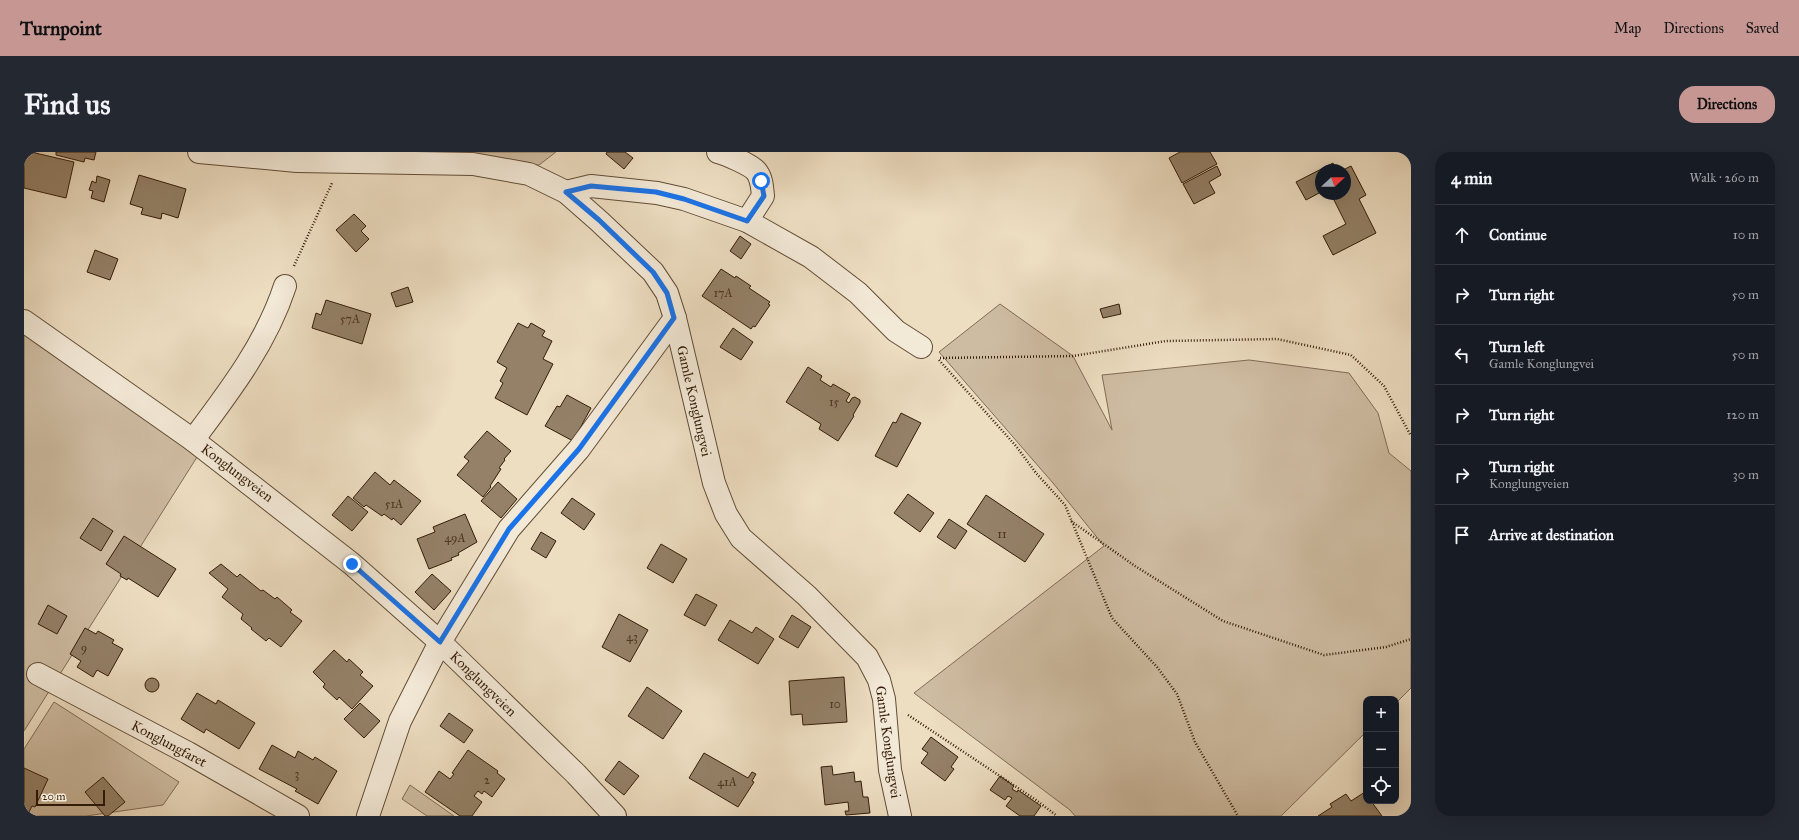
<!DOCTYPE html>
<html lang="en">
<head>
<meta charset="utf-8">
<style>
  body { margin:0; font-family:"IM FELL Great Primer",serif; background:#242831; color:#f1f3f6 }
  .controls { position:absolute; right:12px; bottom:12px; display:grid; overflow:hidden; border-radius:8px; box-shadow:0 4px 16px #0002 }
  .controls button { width:36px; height:36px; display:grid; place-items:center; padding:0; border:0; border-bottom:1px solid #363941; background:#171b24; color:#f1f3f6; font:20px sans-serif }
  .compass { position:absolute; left:1291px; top:12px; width:36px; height:36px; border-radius:50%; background:#171b24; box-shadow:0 4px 16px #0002; rotate:68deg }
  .scale { position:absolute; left:12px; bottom:10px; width:69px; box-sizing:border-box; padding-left:4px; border:2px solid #341d08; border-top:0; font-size:11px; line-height:14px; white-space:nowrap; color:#341d08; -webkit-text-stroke:3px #f3e9d7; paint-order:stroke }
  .stop { position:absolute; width:12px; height:12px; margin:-9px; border:3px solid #1a73e8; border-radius:50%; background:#fff }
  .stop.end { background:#1a73e8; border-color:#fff; box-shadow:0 1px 4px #0008 }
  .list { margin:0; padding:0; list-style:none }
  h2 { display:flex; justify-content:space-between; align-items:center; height:52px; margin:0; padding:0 16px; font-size:17px }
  h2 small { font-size:13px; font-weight:400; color:#9ea1a6 }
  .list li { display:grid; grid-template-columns:26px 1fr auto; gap:12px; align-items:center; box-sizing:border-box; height:60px; padding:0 16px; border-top:1px solid #363941 }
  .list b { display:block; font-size:15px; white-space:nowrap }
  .list p { margin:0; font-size:13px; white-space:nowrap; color:#9ea1a6 }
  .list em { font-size:13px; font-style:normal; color:#9ea1a6 }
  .icon { flex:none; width:22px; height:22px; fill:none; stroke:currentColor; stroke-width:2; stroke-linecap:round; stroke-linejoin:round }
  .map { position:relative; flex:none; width:1387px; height:664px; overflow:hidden; border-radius:16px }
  header { display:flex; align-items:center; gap:24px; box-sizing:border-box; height:56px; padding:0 20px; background:#c59692; color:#111 }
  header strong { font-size:19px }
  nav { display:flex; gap:22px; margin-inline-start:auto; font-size:14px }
  .intro { display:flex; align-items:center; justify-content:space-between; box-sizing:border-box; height:96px; padding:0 24px }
  h1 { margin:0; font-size:28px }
  .button { padding:10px 18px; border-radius:16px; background:#c59692; color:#111; font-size:14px; font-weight:700 }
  main { display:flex; gap:24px; padding:0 24px }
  aside { flex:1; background:#171b24; border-radius:16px; box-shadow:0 4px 16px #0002 }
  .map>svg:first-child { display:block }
  .green { fill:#cebca2; stroke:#816c55 }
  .building { fill:#948168; stroke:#341d08 }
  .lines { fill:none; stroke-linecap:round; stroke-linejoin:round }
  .minor-casing { stroke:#624d36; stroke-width:24 }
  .path { stroke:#341d08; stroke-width:2.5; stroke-dasharray:1 2; stroke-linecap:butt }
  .minor { stroke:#f3e9d7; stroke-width:22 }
  .route { stroke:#1a73e8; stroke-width:5 }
  .labels { text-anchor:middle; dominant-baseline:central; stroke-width:3.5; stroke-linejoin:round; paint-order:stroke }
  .number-label { font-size:12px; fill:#4c3620 }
  .street-label { font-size:14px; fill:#341d08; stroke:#f3e9d7 }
</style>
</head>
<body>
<header>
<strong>Turnpoint</strong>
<nav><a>Map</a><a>Directions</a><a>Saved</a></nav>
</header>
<div class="intro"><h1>Find us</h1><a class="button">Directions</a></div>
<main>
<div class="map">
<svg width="1387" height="664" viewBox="0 0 1387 664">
  <rect width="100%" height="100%" fill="#edddc1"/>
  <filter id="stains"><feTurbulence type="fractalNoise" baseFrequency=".005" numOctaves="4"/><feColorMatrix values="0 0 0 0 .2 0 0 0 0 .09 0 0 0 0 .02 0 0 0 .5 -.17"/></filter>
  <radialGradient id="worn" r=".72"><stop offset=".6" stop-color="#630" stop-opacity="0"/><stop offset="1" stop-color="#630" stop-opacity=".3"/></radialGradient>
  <!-- green -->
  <g class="green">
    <path d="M 254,0 L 532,0 L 515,13 L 305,5 Z"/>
    <path d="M 976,152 L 1049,204 L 1088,278 L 1078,223 L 1225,208 L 1325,221 L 1354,261 L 1365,301 L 1387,319 L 1387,536 L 1372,551 L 1372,547 L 1342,547 L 1342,580 L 1257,664 L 1051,664 L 1046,658 L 890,541 L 1080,394 L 1029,331 L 915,200 Z"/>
    <path d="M 0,158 L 180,294 L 0,579 Z"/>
    <path d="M 30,550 L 155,630 L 139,653 L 62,664 L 0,664 L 0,597 Z"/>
    <path d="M 386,633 L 430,664 L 403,664 L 378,647 Z"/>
  </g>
  <!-- building -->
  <g class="building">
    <path d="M 0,0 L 7,0 L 50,10 L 42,46 L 0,36 Z"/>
    <path d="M 32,0 L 72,0 L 70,8 L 61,6 L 60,10 L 32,3 Z"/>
    <path d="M 583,0 L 601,0 L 609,6 L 600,17 L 582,2 Z"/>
    <path d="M 1156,0 L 1186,0 L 1193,12 L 1158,31 L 1145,6 Z"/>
    <path d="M 1309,11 L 1312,18 L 1297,18 L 1297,40 L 1282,48 L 1272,30 Z"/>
    <path d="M 1193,14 L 1197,23 L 1185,30 L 1191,41 L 1170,52 L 1159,32 Z"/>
    <path d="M 1327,14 L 1342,43 L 1335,47 L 1352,81 L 1309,103 L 1299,84 L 1322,72 L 1307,42 L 1321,42 L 1321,18 L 1319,18 Z"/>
    <path d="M 115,23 L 162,37 L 154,66 L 138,61 L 137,67 L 117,62 L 119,56 L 106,52 Z"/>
    <path d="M 73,24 L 86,28 L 80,50 L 67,46 L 69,39 L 65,38 L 68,29 L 72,31 Z"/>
    <path d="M 330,62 L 342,74 L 337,79 L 345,87 L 332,100 L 312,78 Z"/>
    <path d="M 716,84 L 727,92 L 717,107 L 706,99 Z"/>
    <path d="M 71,98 L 94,107 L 86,128 L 63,120 Z"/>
    <path d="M 697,117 L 711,126 L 712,124 L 727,134 L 725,136 L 746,150 L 744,152 L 746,153 L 731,175 L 729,174 L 727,177 L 678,144 Z"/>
    <path d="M 384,135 L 389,150 L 372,155 L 367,141 Z"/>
    <path d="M 302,148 L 347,162 L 338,192 L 288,176 L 292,161 L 297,163 Z"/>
    <path d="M 1095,152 L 1097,162 L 1079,166 L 1076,157 Z"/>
    <path d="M 494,171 L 504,176 L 507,171 L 521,179 L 518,184 L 528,189 L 519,207 L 529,212 L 503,263 L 471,246 L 479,231 L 476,229 L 483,216 L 473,210 Z"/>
    <path d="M 709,176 L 729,190 L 717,208 L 696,195 Z"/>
    <path d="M 784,215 L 798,224 L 796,228 L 807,235 L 809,232 L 826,242 L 822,249 L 825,251 L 828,246 L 831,245 L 836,248 L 836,251 L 829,263 L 830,264 L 814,289 L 795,277 L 797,272 L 762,250 Z"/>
    <path d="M 543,243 L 567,256 L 549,289 L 521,274 L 533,254 L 536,255 Z"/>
    <path d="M 877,261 L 897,271 L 873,315 L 851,304 L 869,270 L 872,271 Z"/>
    <path d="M 463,279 L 487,299 L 480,307 L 481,308 L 475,316 L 477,317 L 466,334 L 467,335 L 459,345 L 433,323 L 445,309 L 440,305 Z"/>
    <path d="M 351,320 L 366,333 L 370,328 L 397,349 L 377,373 L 369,366 L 368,368 L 360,362 L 358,364 L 342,353 L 340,355 L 329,346 Z"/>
    <path d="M 474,330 L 493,347 L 477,366 L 457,349 Z"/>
    <path d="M 884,342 L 910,361 L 896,380 L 870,361 Z"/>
    <path d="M 962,343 L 1020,382 L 1001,410 L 943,372 Z"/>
    <path d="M 324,344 L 344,360 L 328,379 L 308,363 Z"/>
    <path d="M 548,346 L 571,362 L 560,378 L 537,361 Z"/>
    <path d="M 441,362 L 453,390 L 434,401 L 435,403 L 427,406 L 428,408 L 405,417 L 393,387 L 411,380 L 409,375 Z"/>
    <path d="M 69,366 L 89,379 L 77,399 L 56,386 Z"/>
    <path d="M 925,367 L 943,379 L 931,397 L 913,385 Z"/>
    <path d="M 517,380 L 532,389 L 522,406 L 507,397 Z"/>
    <path d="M 100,384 L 152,417 L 134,445 L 104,426 L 103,428 L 96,424 L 97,422 L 82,412 Z"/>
    <path d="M 637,392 L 663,407 L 649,431 L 623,416 Z"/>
    <path d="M 197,412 L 213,425 L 216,422 L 237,439 L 239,438 L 251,447 L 253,445 L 268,458 L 266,460 L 278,469 L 257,495 L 245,486 L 242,489 L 227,477 L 228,476 L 217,467 L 219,462 L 198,445 L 204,437 L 185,421 Z"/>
    <path d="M 408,422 L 427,439 L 410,458 L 391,440 Z"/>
    <path d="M 672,442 L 693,453 L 681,474 L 660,463 Z"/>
    <path d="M 24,453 L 43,464 L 33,482 L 14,472 Z"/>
    <path d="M 595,462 L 624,478 L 606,510 L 578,495 Z"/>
    <path d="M 768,463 L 787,475 L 774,496 L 755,485 Z"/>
    <path d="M 706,468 L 728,481 L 732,475 L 750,487 L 734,512 L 694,488 Z"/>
    <path d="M 61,476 L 72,482 L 74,479 L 90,488 L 88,491 L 99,497 L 84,524 L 73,518 L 69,525 L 53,515 L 57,509 L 46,502 Z"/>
    <path d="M 310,498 L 323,510 L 325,507 L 339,520 L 336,523 L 349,534 L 328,557 L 315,545 L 313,548 L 299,535 L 301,532 L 289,520 Z"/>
    <path d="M 820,525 L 823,570 L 779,573 L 778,562 L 767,563 L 765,529 Z"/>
    <circle cx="128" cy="533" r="7"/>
    <path d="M 623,535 L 658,559 L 639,587 L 604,564 Z"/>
    <path d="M 173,541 L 192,552 L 194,548 L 231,571 L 215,597 L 182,577 L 180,581 L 157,567 Z"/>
    <path d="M 336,551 L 356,569 L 340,586 L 320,567 Z"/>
    <path d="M 425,561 L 449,578 L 440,591 L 416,574 Z"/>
    <path d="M 907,585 L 934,605 L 927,615 L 930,617 L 921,629 L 897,611 L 904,601 L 898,597 Z"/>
    <path d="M 248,593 L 271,606 L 274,599 L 289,608 L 291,605 L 313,619 L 294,652 L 271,639 L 273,637 L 235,617 Z"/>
    <path d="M 444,598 L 474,619 L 473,621 L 481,627 L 468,645 L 460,639 L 458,642 L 454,639 L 450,644 L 458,650 L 448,664 L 436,664 L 401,640 L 415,619 L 426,627 L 430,622 L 428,621 Z"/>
    <path d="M 680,601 L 724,626 L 728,620 L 732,622 L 728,629 L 730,630 L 714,655 L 665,626 Z"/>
    <path d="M 595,609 L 615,624 L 600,643 L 581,628 Z"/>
    <path d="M 808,614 L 809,623 L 830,620 L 831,630 L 837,629 L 839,645 L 844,645 L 846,661 L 822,663 L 821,659 L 825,659 L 824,650 L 801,653 L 797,615 Z"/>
    <path d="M 0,616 L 24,627 L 11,655 L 8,654 L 3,664 L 0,664 Z"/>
    <path d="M 976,624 L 990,634 L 988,637 L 993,640 L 994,638 L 1017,654 L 1010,664 L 996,664 L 982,654 L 988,646 L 984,644 L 981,648 L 966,638 Z"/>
    <path d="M 79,625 L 101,650 L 84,664 L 81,664 L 61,640 Z"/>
    <path d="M 1341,640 L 1342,649 L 1347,649 L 1358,664 L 1294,664 L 1308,655 L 1306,652 L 1322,642 L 1327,649 Z"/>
  </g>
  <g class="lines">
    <defs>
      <g id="minor">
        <path d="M 175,0 L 273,9 L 449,12 L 505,22 L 542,40 L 575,69 L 629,120 L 643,141 L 651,166 L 690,331 L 702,362 L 717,386 L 783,444 L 843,505 L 855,528 L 860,547 L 866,618 L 876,664"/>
        <path d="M 694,0 C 702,2 727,13 732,19 C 738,26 738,35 739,44 L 723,69"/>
        <path d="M 542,40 L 567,34 L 633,41 L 660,47 L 723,69 L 787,105 L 834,141 L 872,179 L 897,195"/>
        <path d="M 0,169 L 169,288 L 328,412 L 416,490 L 552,622 L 591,664"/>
        <path d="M 169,288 C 205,240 242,192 261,134"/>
        <path d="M 14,522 L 164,601 L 274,664"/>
        <path d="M 344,664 L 376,569 L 416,490 L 485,377 L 555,297 L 651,166"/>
      </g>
    </defs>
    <!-- minor casing -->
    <use href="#minor" class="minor-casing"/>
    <!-- path -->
    <g class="path">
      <path d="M 270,114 L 308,31"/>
      <path d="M 916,206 L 1049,204 L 1142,189 L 1253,187 L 1327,203 L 1360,234 L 1387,284"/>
      <path d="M 915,208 L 992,294 L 1012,321 L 1041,353 L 1088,466 L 1133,515 L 1153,542 L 1171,590 L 1214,664"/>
      <path d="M 1047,369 L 1111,414 L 1199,469 L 1300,503 L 1362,495 L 1387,487"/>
      <path d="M 884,563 L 1012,648 L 1033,664"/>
    </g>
    <!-- minor -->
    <use href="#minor" class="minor"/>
  </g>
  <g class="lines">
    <!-- route -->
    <path class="route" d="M 328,412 L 416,490 L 485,377 L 555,297 L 650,166 L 643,141 L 629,120 L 575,68 L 542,40 L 567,34 L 632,40 L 660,47 L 723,69 L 740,44 L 737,29"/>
  </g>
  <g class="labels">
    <!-- number labels -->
    <g class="number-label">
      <text x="699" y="141">17A</text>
      <text x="326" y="167">57A</text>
      <text x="810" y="250">15</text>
      <text x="370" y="352">51A</text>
      <text x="978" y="382">11</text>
      <text x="431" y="386">49A</text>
      <text x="608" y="485">43</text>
      <text x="60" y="496">9</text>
      <text x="811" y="552">10</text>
      <text x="273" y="622">3</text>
      <text x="463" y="628">2</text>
      <text x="703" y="630">41A</text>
    </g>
    <!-- street labels -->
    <g class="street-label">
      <text transform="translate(670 249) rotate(77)">Gamle Konglungvei</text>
      <text transform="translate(213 321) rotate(37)">Konglungveien</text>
      <text transform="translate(459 532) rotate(44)">Konglungveien</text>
      <text transform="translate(864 590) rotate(82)">Gamle Konglungvei</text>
      <text transform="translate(145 592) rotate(28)">Konglungfaret</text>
    </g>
  </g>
  <rect width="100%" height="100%" filter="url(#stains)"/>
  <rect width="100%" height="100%" fill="url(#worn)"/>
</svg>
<div class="controls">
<button>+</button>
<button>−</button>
<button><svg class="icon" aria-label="locate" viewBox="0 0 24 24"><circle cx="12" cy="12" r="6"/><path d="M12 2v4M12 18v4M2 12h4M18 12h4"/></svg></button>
</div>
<svg class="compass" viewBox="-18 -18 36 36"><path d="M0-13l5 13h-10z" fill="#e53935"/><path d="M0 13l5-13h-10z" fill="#9ea1a6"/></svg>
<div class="scale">20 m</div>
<div class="stop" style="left:737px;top:29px"></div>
<div class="stop end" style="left:328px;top:412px"></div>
</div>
<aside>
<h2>4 min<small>Walk · 260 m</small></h2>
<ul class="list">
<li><svg class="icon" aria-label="ahead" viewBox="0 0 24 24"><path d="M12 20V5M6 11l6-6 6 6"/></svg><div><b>Continue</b></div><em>10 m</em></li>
<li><svg class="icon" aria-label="right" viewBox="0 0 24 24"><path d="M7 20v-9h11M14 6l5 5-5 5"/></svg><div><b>Turn right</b></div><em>50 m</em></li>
<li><svg class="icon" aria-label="left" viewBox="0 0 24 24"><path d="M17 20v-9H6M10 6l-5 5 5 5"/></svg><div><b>Turn left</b><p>Gamle Konglungvei</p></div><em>50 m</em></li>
<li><svg class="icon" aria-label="right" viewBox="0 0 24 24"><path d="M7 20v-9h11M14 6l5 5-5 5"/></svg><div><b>Turn right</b></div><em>120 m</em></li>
<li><svg class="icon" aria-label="right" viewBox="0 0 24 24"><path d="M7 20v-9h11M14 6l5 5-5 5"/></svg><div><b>Turn right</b><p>Konglungveien</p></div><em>30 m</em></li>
<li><svg class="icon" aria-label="arrive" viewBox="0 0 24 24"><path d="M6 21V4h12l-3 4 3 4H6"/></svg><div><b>Arrive at destination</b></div></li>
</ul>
</aside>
</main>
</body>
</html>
